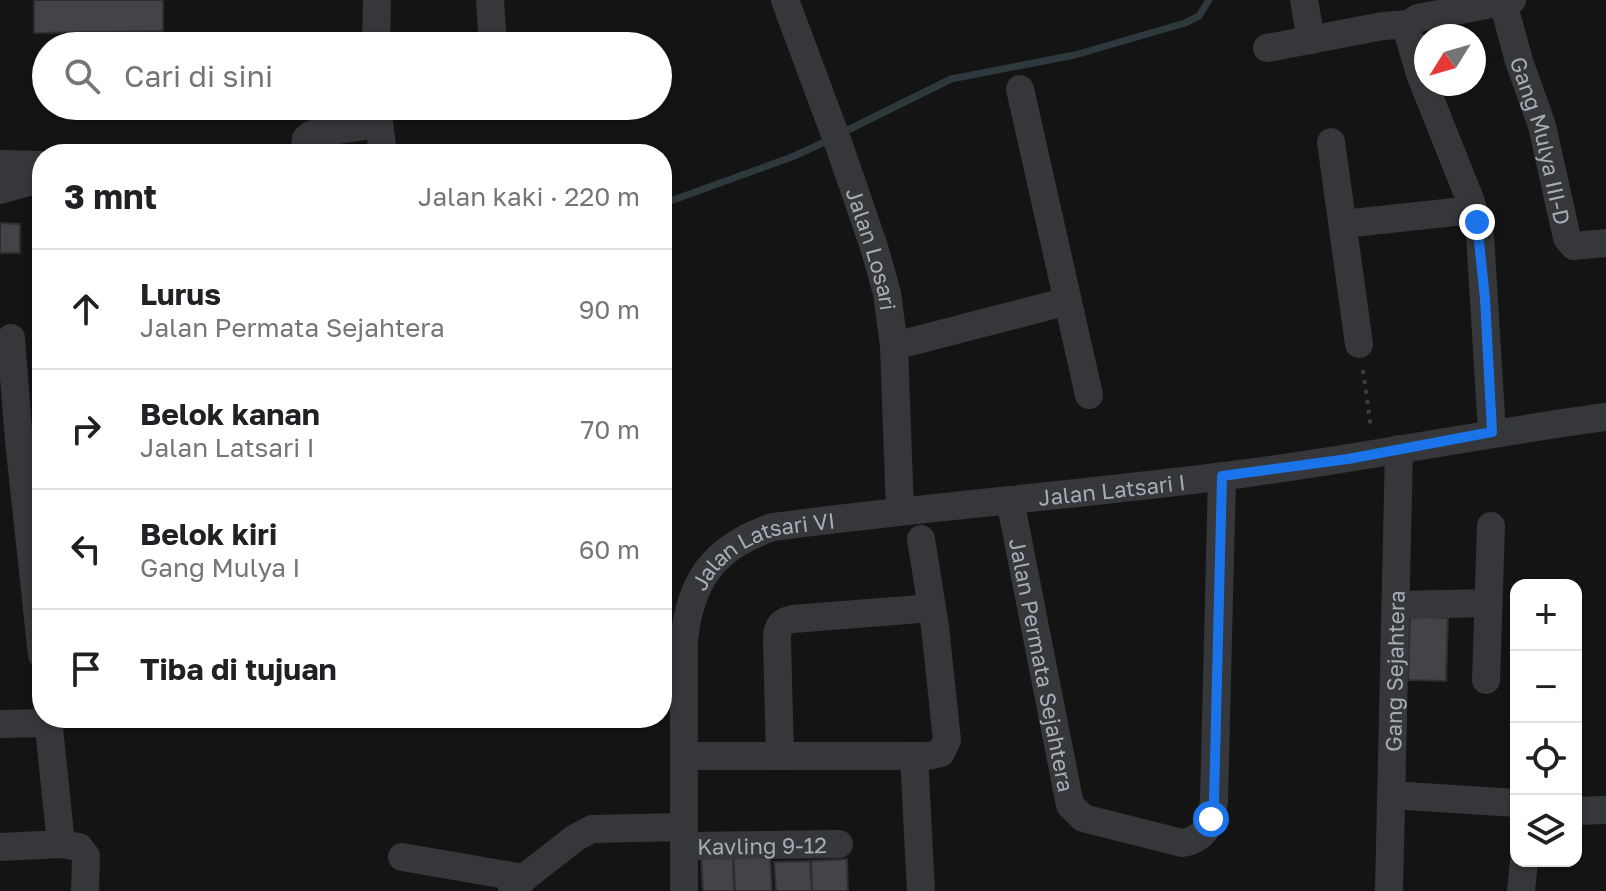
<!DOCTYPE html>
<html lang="id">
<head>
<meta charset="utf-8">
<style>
  body { margin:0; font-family:"Golos Text",sans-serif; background:#f6f6f6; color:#202124 }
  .controls { position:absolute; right:24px; bottom:24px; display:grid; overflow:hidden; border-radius:16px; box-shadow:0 2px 6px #0004 }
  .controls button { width:72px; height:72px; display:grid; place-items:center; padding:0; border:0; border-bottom:2px solid #e0e0e0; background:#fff; color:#202124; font:40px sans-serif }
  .compass { position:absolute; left:1414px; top:24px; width:72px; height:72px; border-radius:50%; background:#fff; box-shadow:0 2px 6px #0004; rotate:233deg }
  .stop { position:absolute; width:24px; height:24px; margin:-18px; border:6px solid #1a73e8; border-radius:50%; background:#fff }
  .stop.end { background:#1a73e8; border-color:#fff; box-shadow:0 2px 8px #0008 }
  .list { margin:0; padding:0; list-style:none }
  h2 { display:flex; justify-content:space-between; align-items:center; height:104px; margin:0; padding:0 32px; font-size:34px }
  h2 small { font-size:26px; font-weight:400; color:#757577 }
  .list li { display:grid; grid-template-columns:52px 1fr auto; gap:24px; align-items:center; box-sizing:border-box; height:120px; padding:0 32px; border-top:2px solid #e0e0e0 }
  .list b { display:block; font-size:30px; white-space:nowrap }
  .list p { margin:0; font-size:26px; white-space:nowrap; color:#757577 }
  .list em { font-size:26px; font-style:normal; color:#757577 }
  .icon { flex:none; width:44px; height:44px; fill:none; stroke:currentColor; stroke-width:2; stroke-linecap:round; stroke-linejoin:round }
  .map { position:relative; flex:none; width:1606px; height:891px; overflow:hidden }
  .search { position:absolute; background:#fff; box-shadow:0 2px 6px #0004; left:32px; top:32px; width:640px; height:88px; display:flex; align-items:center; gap:20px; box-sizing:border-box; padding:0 28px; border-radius:44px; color:#757577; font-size:30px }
  .panel { position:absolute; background:#fff; box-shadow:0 2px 6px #0004; left:32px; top:144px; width:640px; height:584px; border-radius:32px }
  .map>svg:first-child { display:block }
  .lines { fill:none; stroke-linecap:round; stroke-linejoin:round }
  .stream { stroke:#2d393d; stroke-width:7 }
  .building { fill:#434448; stroke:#2e2e31; stroke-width:2 }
  .path { stroke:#3b3e41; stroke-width:4; stroke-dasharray:4 6; stroke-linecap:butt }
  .minor { stroke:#35373a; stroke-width:28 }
  .route { stroke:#1a73e8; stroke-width:10 }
  .labels { text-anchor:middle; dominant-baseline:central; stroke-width:6; stroke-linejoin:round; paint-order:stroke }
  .street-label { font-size:22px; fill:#a6adb5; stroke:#0f0f10 }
</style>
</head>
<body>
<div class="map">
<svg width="1606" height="891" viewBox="0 0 1606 891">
  <rect width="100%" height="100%" fill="#141415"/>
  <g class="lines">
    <!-- stream -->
    <g class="stream">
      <path d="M 842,133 L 951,79 L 1075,55 L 1185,23 L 1199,16 L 1209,0"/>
      <path d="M 662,204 L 792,157 L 831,139"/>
    </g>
  </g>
  <!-- building -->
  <g class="building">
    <path d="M 34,0 L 163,0 L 163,31 L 34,33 Z"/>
    <path d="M 0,223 L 20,224 L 20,253 L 0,253 Z"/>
    <path d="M 1410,616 L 1448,618 L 1446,681 L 1408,680 Z"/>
    <path d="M 770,852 L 772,891 L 735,891 L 733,854 Z"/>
    <path d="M 733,854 L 734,891 L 703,891 L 701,855 Z"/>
    <path d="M 847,859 L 848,891 L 812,891 L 811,861 Z"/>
    <path d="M 810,861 L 812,891 L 776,891 L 774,862 Z"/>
  </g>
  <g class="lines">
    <!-- path -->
    <path class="path" d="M 1363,370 L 1371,428"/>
    <!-- minor -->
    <g class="minor">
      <path d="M 490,0 L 493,46"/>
      <path id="s1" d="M 785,0 L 840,148 L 874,247 L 887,293 L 894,346 L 900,511"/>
      <path d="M 1304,0 L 1311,40"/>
      <path id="s2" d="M 1503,2 L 1519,61 L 1542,126 L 1567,238 L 1574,246 L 1606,243"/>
      <path d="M 1409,24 L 1408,33 L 1420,74 L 1471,202 L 1480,235 L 1492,432"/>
      <path d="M 1409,24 L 1418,18 L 1512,0"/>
      <path d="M 376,46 L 377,0"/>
      <path d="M 1267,48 L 1383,26 L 1409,24"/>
      <path d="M 1020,89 L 1089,395"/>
      <path d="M 377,107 L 383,154"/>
      <path d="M 1331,142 L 1359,344"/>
      <path d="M 304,154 L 306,139 L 312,134 L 378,124"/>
      <path d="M 0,164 L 42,165"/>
      <path d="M 0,190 L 42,178"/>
      <path d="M 1343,224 L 1473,210"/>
      <path d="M 11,338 L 19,441 L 42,655"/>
      <path d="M 894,346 L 1068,301"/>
      <path id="s3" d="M 1010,500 L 1070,805 L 1083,818 L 1182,843 C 1206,839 1212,823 1214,800 L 1222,476"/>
      <path d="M 1396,605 L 1488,603"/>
      <path d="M 1486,680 L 1491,526"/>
      <path d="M 48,718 L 61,844"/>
      <path d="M 0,724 L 49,723"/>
      <path d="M 684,756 L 929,756 L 941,753 L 947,740 L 935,627 L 921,539"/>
      <path d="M 780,756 L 777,639 C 777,626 781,621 793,619 L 932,608"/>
      <path d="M 914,756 L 921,891"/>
      <path d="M 1391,795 L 1516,803"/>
      <path d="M 1576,811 L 1606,810"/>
      <path id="s4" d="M 684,846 L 839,844"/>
      <path d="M 0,847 L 61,844 L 79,847 L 86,856 L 85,891"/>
      <path d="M 402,857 L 524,878"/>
      <path d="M 512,891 L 524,878 L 575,838 L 592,829 L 684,827"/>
      <path id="s5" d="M 684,891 L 684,641 C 690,580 714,547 773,527 C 931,506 1090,494 1248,473 C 1368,457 1486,433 1606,417"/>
      <path id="s6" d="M 1389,891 L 1399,449"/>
      <path d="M 1521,891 L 1524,861"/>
    </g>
  </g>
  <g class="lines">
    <!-- route -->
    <path class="route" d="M 1211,819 L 1214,800 L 1222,476 L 1348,459 L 1492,432 L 1485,299 L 1477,222"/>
  </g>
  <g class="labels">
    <!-- street labels -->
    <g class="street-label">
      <text stroke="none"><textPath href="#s2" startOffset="144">Gang Mulya III-D</textPath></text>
      <text stroke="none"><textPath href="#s1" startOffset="264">Jalan Losari</textPath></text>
      <text stroke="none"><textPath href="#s5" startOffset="746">Jalan Latsari I</textPath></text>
      <text stroke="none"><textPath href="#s5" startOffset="386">Jalan Latsari VI</textPath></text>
      <text stroke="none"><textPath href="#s3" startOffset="168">Jalan Permata Sejahtera</textPath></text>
      <text stroke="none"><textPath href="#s6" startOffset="220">Gang Sejahtera</textPath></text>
      <text stroke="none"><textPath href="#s4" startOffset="78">Kavling 9-12</textPath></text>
    </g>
  </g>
</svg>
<div class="controls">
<button>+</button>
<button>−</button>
<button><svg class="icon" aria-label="locate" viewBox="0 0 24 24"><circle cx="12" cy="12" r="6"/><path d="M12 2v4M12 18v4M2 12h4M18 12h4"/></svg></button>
<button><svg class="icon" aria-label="layers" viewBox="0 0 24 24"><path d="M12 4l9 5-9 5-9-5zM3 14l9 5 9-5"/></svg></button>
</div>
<svg class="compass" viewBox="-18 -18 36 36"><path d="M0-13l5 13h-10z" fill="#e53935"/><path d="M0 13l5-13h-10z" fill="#757577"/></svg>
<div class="stop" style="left:1211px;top:819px"></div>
<div class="stop end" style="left:1477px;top:222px"></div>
<div class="search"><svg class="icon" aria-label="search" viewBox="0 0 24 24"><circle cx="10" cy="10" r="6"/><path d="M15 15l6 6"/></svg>Cari di sini</div>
<section class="panel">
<h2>3 mnt<small>Jalan kaki · 220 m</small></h2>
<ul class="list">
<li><svg class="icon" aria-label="ahead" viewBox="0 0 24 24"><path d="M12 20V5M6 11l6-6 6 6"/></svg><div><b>Lurus</b><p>Jalan Permata Sejahtera</p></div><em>90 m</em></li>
<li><svg class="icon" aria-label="right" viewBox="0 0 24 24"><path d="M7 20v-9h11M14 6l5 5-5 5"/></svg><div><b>Belok kanan</b><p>Jalan Latsari I</p></div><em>70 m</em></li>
<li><svg class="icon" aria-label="left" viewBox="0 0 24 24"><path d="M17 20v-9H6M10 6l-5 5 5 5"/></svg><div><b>Belok kiri</b><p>Gang Mulya I</p></div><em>60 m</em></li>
<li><svg class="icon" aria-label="arrive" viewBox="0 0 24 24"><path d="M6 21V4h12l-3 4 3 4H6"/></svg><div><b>Tiba di tujuan</b></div></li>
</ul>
</section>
</div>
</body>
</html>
